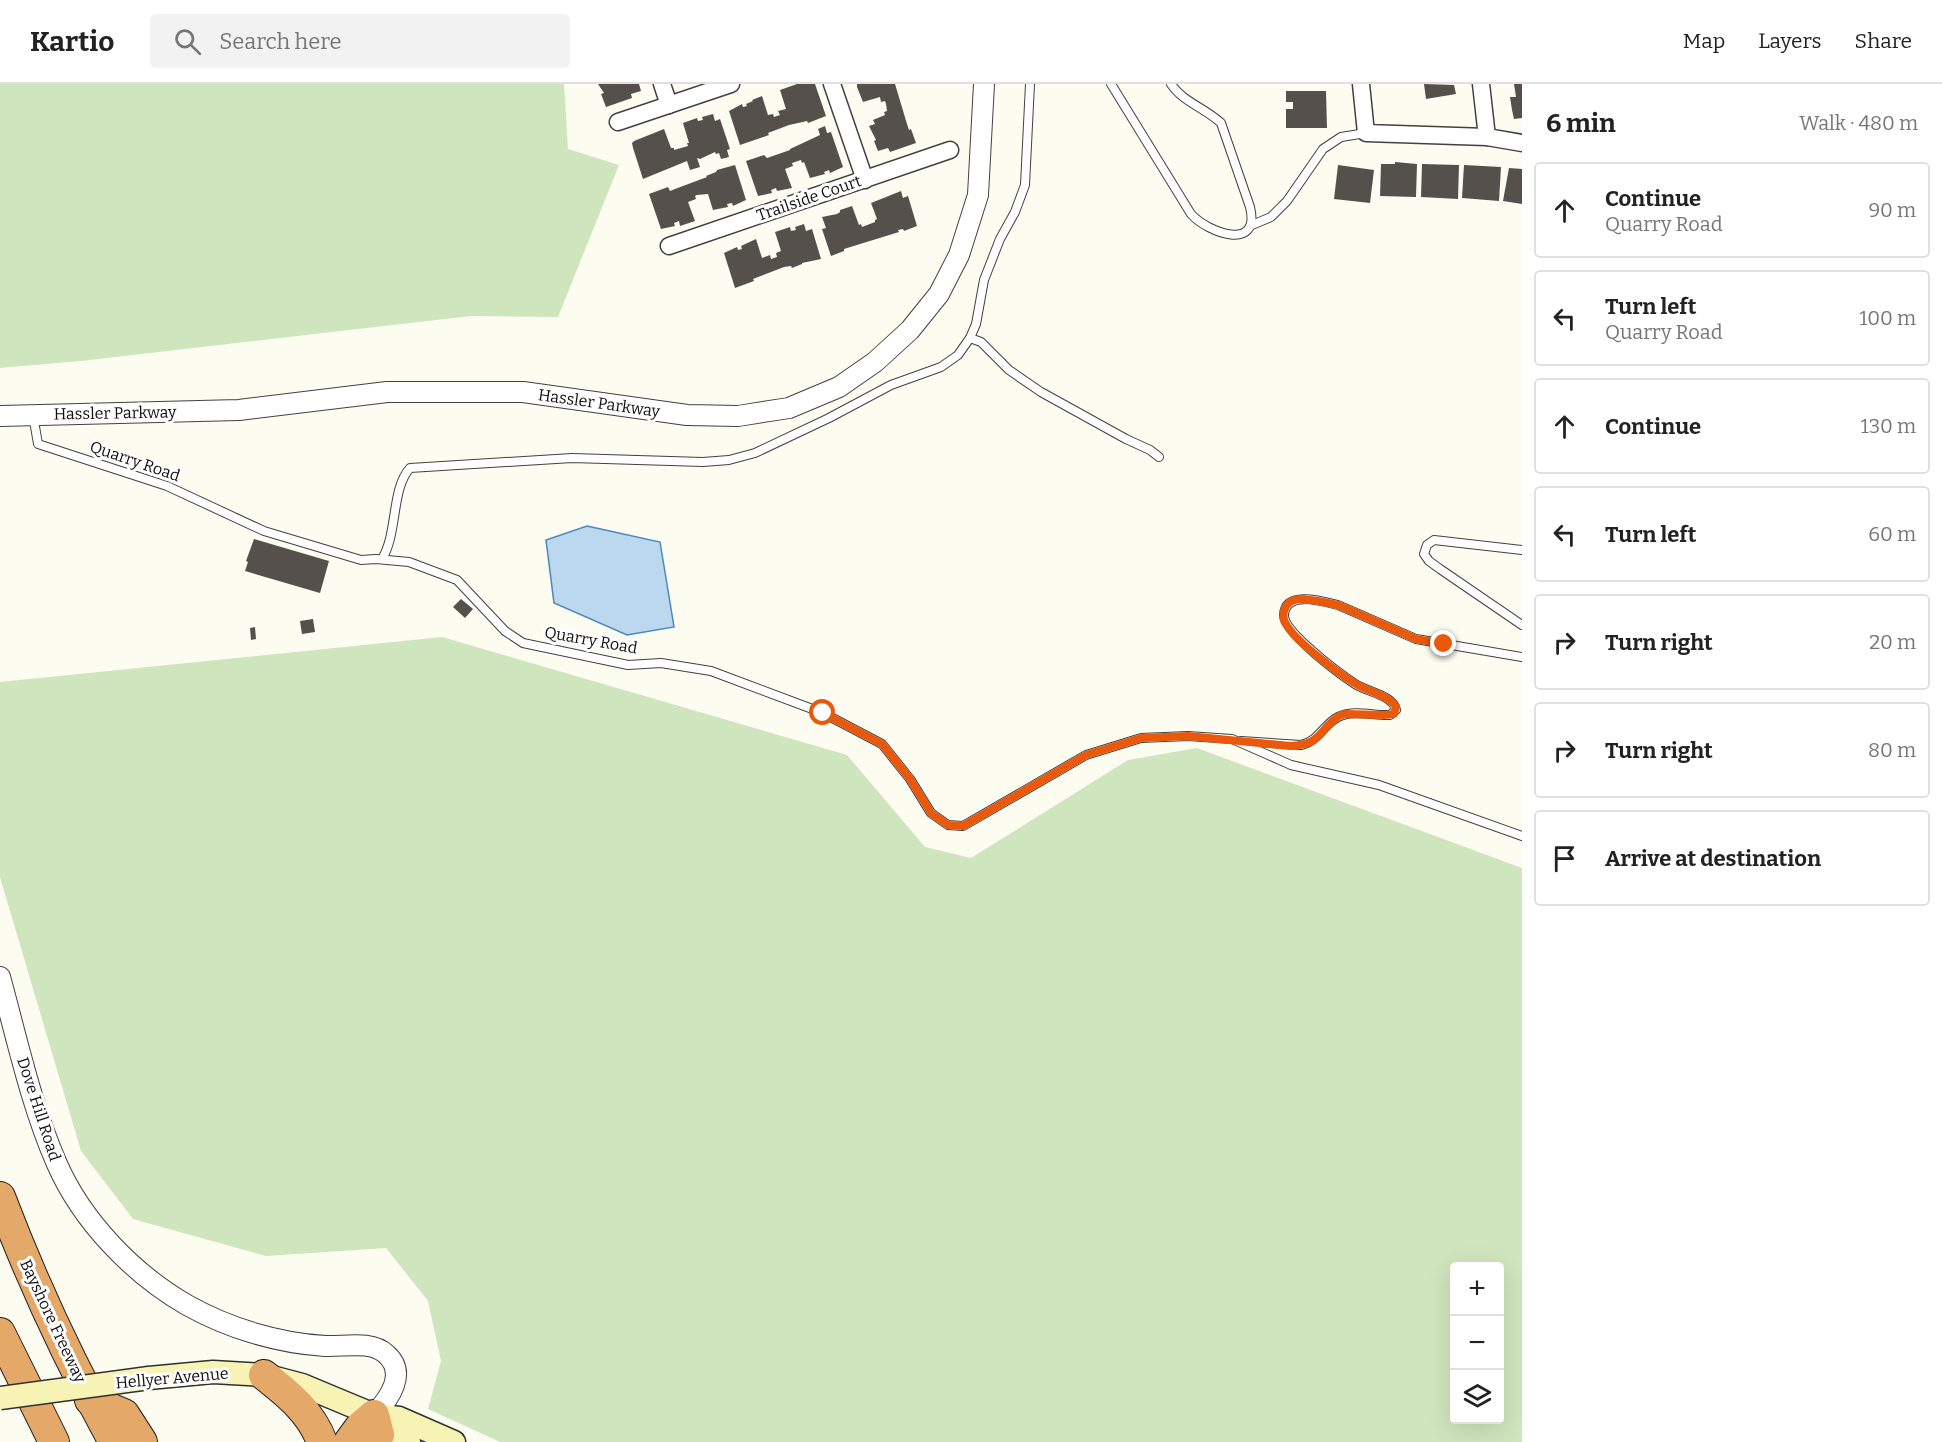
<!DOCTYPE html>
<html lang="en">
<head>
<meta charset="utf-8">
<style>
  body { margin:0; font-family:Bitter,serif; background:#f2f2f2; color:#222 }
  .controls { position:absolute; right:18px; bottom:18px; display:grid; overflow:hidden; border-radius:6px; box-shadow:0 6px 24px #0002 }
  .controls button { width:54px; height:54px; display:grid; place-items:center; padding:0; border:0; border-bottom:2px solid #e0e0e0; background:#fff; color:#222; font:30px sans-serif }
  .stop { position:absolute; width:18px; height:18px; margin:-14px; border:4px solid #ea580c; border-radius:50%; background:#fff }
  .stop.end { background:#ea580c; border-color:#fff; box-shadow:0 2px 6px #0008 }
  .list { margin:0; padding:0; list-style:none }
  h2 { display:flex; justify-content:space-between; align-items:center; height:78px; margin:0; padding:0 24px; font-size:26px }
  h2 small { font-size:20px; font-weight:400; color:#767676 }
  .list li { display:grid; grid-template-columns:39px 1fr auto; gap:18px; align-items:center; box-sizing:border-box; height:96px; margin:0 12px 12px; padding:0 12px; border:2px solid #e0e0e0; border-radius:6px }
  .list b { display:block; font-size:22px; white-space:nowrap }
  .list p { margin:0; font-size:20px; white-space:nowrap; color:#767676 }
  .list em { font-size:20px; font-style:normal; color:#767676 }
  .icon { flex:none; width:33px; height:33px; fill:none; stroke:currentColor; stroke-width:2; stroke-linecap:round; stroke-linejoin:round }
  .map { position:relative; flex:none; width:1522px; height:1358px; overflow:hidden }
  header { display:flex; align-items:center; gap:36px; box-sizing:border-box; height:84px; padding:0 30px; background:#fff; border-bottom:2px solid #e0e0e0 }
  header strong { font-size:28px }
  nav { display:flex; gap:33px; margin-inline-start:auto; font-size:21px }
  .search { width:420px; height:54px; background:#f2f2f2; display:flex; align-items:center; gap:15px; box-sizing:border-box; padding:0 21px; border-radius:6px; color:#767676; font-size:22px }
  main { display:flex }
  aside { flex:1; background:#fff }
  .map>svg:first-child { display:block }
  .green { fill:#cfe5be; fill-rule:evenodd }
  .water { fill:#bbd8ef; stroke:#4b88be; stroke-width:1.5 }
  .building { fill:#56504c }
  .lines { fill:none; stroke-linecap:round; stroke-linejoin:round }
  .service-casing { stroke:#414141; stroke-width:10 }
  .minor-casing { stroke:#414141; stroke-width:19 }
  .tertiary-casing { stroke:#414141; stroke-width:22 }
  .secondary-casing { stroke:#303030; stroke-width:25 }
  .motorway-casing { stroke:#1f1f1f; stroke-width:32 }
  .service { stroke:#fff; stroke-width:8 }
  .minor { stroke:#fff; stroke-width:16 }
  .tertiary { stroke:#fff; stroke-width:20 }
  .secondary { stroke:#f6f3b4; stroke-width:22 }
  .motorway { stroke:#e4a969; stroke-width:30 }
  .secondary-bridge-casing { stroke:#303030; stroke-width:25; stroke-linecap:butt }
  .secondary-bridge { stroke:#f6f3b4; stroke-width:22 }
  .route { stroke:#ea580c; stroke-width:8 }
  .labels { text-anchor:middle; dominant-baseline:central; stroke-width:6; stroke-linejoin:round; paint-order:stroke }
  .street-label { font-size:16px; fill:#0e0e0e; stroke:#fff }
</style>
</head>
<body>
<header>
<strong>Kartio</strong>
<div class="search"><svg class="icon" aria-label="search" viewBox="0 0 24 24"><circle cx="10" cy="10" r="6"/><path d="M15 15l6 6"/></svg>Search here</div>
<nav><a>Map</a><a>Layers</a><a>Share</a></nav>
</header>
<main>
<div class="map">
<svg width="1522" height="1358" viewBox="0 0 1522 1358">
  <rect width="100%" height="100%" fill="#fdfcf1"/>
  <!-- green -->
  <g class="green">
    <path d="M 0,0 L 564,0 L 568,65 L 619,81 L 558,233 L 471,232 L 81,277 L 0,284 Z"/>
    <path d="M 442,553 L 847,671 L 925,763 L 971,774 L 1128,676 L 1197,664 L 1522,784 L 1522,1358 L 500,1358 L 428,1325 L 441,1277 L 428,1217 L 386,1164 L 266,1172 L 133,1135 L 81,1067 L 0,793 L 0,598 ZM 1454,1182 L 1500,1182 L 1500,1336 L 1454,1336 Z"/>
  </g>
  <!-- water -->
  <path class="water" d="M 587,442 L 660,458 L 674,543 L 627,551 L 554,519 L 546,456 Z"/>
  <!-- building -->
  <g class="building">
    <path d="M 598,0 L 639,0 L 641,7 L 631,10 L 632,14 L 606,23 L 601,10 L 604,9 Z"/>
    <path d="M 797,0 L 815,0 L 826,32 L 808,39 L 807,37 L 789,41 L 768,49 L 769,51 L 740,61 L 729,27 L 742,20 L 743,23 L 747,22 L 746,20 L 753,17 L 752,16 L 762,12 L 768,31 L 773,30 L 774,33 L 780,31 L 778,27 L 786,25 L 780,6 Z"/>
    <path d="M 857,0 L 895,0 L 907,40 L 909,46 L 911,45 L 916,59 L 890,68 L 888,64 L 878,67 L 874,57 L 876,56 L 869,42 L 875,40 L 873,36 L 885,31 L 884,28 L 887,27 L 886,20 L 885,17 L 881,18 L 880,13 L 863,18 L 857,3 Z"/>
    <path d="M 1424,0 L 1454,1 L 1456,10 L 1426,15 Z"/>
    <path d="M 1514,0 L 1522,0 L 1522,34 L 1514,35 L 1512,26 L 1510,13 L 1516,13 Z"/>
    <path d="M 1286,7 L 1326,7 L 1327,44 L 1286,44 L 1286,25 L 1293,25 L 1293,18 L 1286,18 Z"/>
    <path d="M 713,30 L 715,37 L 720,35 L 730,65 L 727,66 L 729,73 L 721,75 L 719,69 L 716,70 L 715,68 L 700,75 L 697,74 L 700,83 L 690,86 L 687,77 L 643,95 L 633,64 L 632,59 L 634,57 L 664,45 L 671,64 L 674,64 L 674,66 L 688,62 L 687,59 L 689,59 L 683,39 L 697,34 L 698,37 L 703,36 L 702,33 Z"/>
    <path d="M 825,42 L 827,49 L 831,48 L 843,83 L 830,89 L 829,86 L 824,88 L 825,90 L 810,94 L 804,78 L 802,79 L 801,76 L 792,79 L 793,82 L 785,85 L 792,104 L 777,107 L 776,104 L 771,106 L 772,109 L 758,112 L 746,77 L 764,71 L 767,74 L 790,66 L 790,65 L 820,51 L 818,45 Z"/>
    <path d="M 1395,78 L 1417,80 L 1416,113 L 1380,112 L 1381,80 L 1395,80 Z"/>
    <path d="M 1422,80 L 1459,81 L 1458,115 L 1421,113 Z"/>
    <path d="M 735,81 L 746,116 L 733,122 L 732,119 L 727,120 L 728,123 L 713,126 L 708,110 L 697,111 L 695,112 L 696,115 L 688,118 L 695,137 L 680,142 L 679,137 L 674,139 L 675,142 L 661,145 L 649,110 L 668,103 L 670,107 L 675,105 L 707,93 L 706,92 L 716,88 L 717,86 Z"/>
    <path d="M 1338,81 L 1374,86 L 1370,119 L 1334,115 Z"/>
    <path d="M 1464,81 L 1501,83 L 1499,117 L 1462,114 Z"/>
    <path d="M 1509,84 L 1522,85 L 1522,120 L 1503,117 Z"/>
    <path d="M 901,107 L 903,114 L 908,112 L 917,142 L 904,147 L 903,145 L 898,146 L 899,148 L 844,165 L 844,167 L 831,172 L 822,145 L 826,144 L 822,133 L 837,130 L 840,128 L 840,126 L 852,122 L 859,141 L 861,140 L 862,143 L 875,138 L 875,136 L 877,135 L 871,119 Z"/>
    <path d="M 804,140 L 806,147 L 812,145 L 821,175 L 802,179 L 802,180 L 792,184 L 791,182 L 784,183 L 771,188 L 753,195 L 754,197 L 735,204 L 724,169 L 737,163 L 738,166 L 742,165 L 741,162 L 756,155 L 762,174 L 770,171 L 771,175 L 777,173 L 776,169 L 781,167 L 775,148 L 790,143 L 791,147 L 796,146 L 795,143 Z"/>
    <path d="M 254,455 L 329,477 L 320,509 L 245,487 L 248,478 L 246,477 Z"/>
    <path d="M 461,515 L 473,525 L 465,534 L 453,523 Z"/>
    <path d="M 313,535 L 315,548 L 302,550 L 300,537 Z"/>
    <path d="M 255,543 L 256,555 L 251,556 L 250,544 Z"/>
  </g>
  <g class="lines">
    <defs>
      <g id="service">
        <path d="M 1111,0 L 1191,130 C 1208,149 1261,168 1250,123 L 1221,39 C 1205,24 1183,18 1171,0"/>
        <path d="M 1252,141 L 1271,133 L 1287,117 L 1323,65 L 1341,53 L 1366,49"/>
        <path d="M 970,254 L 981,258 L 1009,286 L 1041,308 L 1126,355 L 1150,366 L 1159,373"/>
        <path d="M 33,331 L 38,360 L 167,402 L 264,447 L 361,476 L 376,475 L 409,478 L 457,496 L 505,547 L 523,559 L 628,581 L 661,579 L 711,587 L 823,629 L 882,660 L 910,695 L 931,729 L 948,741 L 963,742 L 1086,671 L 1141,654 L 1188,652 L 1232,655 L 1291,681 L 1379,701 L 1522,752"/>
        <path d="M 1522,466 L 1434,456 L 1427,461 L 1424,470 L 1429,477 L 1440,485 L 1522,541"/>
        <path d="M 382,475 C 398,449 391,405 410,384 L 572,374 L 703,378 L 729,376 L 755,369 L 829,334 L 891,301 L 941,283 L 958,271 L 970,254 L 976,240 L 984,196 L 1000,155 L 1015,128 L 1025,101 L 1030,0"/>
        <path d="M 1241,657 L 1301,661 C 1319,657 1324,640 1338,633 C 1353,625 1374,632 1390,631 L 1396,626 C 1393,611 1367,608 1355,600 C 1340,590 1283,548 1284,531 C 1285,506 1322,517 1338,521 L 1416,555 L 1522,573"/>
      </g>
      <g id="minor">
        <path d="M 662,0 L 669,21"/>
        <path d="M 832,0 L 865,96"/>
        <path d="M 1361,0 L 1366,49 L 1487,53 L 1522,59"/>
        <path d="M 1481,0 L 1487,53"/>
        <path d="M 618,38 L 731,0"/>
        <path d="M 669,162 L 950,66"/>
      </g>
      <g id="tertiary">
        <path d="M 0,332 L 239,326 L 387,308 L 523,308 L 687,331 L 738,332 L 789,324 L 839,303 L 875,278 L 910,246 L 939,210 L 959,171 L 978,111 L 984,0"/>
        <path d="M 0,893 C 17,955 31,1021 57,1080 C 82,1137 133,1190 187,1221 C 228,1244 277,1259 325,1262 C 344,1263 371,1256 386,1270 C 408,1289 389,1315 374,1331"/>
      </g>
      <g id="secondary">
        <path d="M 149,1294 L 213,1288 L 264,1291 L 302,1301 L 374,1331 L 399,1334 L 454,1358"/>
        <path d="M 374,1331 L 391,1349 L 409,1358"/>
      </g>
      <g id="motorway">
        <path d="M 0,1113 C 32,1197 70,1279 114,1358"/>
        <path d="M 0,1249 L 54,1358"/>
        <path d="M 264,1291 C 288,1310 311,1328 322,1358"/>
        <path d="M 90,1316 L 124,1330 L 142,1358"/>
        <path d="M 349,1358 L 360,1343 L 374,1331 L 379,1351 L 375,1358"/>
      </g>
    </defs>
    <!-- service casing -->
    <use href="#service" class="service-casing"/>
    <!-- minor casing -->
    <use href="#minor" class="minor-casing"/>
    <!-- tertiary casing -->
    <use href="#tertiary" class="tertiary-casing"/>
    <!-- secondary casing -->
    <use href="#secondary" class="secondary-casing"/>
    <!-- motorway casing -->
    <use href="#motorway" class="motorway-casing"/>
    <!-- service -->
    <use href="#service" class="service"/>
    <!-- minor -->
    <use href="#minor" class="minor"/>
    <!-- tertiary -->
    <use href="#tertiary" class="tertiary"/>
    <!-- secondary -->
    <use href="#secondary" class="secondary"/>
    <!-- motorway -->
    <use href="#motorway" class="motorway"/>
    <defs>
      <path id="secondary-bridge" d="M 0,1314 L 149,1294"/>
    </defs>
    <!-- secondary-bridge casing -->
    <use href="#secondary-bridge" class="secondary-bridge-casing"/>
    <!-- secondary-bridge -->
    <use href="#secondary-bridge" class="secondary-bridge"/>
  </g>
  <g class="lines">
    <!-- route -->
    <path class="route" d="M 823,629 L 882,660 L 910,695 L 931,729 L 948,741 L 963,742 L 1086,671 L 1141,654 L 1188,652 L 1290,662 C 1323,660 1317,647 1339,632 L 1345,630 L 1384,631 L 1394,630 L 1396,623 C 1389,611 1368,608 1356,600 C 1339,590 1295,557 1286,540 C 1283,536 1283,532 1284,527 C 1287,518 1293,515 1302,515 C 1314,516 1326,518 1338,521 L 1416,555 L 1444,560"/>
  </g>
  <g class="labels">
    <!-- street labels -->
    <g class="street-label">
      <text transform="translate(809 114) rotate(-19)">Trailside Court</text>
      <text transform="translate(599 319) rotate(8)">Hassler Parkway</text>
      <text transform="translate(115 329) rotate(-1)">Hassler Parkway</text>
      <text transform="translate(135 377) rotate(19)">Quarry Road</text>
      <text transform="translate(591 556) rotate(10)">Quarry Road</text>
      <text transform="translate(39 1025) rotate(72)">Dove Hill Road</text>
      <text transform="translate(53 1237) rotate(65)">Bayshore Freeway</text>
      <text transform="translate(172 1294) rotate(-5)">Hellyer Avenue</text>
    </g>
  </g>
</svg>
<div class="controls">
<button>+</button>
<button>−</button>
<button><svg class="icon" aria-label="layers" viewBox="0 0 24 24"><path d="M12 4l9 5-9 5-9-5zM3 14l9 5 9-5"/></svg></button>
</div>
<div class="stop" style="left:823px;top:629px"></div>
<div class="stop end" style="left:1444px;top:560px"></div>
</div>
<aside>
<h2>6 min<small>Walk · 480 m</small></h2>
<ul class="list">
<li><svg class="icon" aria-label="ahead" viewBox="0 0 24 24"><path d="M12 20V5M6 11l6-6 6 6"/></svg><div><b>Continue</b><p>Quarry Road</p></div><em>90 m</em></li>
<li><svg class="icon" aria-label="left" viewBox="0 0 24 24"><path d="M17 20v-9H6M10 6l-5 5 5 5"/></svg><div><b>Turn left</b><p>Quarry Road</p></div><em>100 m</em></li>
<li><svg class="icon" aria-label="ahead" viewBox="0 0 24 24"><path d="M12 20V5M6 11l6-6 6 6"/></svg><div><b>Continue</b></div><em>130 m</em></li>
<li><svg class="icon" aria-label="left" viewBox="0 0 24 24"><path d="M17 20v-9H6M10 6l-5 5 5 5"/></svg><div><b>Turn left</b></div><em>60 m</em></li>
<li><svg class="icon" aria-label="right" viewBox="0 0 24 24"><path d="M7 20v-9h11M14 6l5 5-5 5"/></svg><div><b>Turn right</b></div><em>20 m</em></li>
<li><svg class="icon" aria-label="right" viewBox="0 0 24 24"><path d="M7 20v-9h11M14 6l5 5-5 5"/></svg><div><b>Turn right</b></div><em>80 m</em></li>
<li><svg class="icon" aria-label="arrive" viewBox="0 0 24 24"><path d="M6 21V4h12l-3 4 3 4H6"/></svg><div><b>Arrive at destination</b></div></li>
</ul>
</aside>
</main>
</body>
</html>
